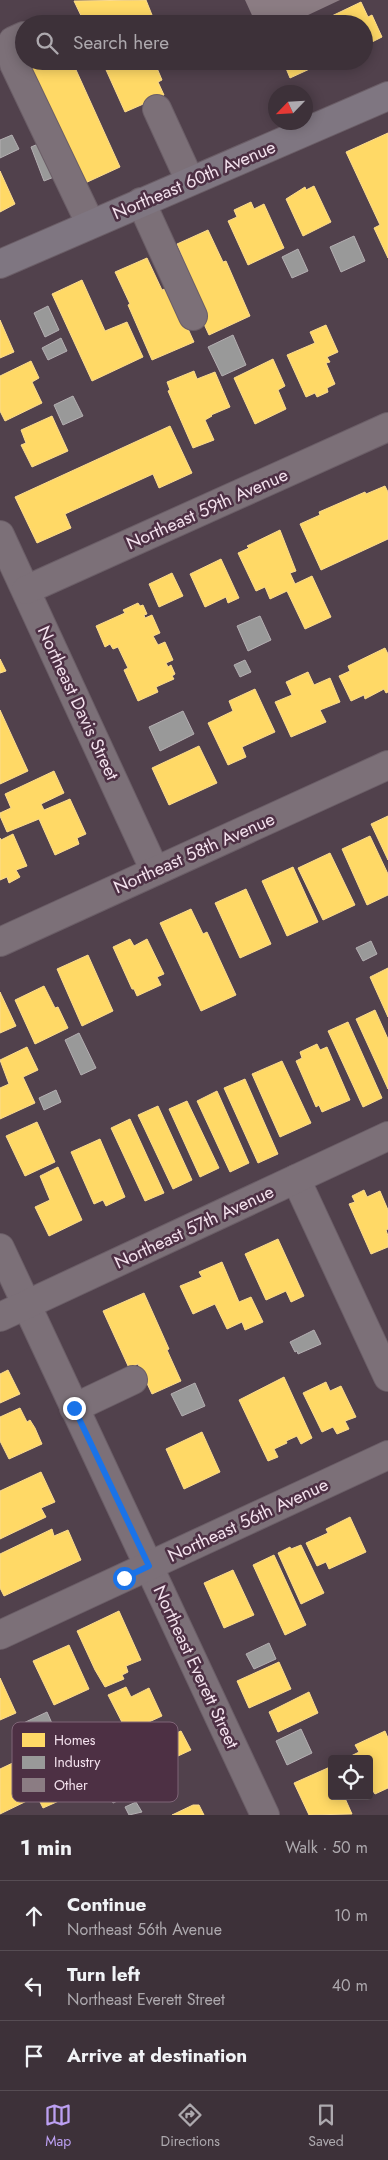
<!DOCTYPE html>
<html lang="en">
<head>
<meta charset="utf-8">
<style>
  body { margin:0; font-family:Jost,sans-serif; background:#483d44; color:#f1f3f6 }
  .controls { position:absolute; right:15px; bottom:15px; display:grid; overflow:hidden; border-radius:5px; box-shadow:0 2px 12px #0003 }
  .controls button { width:45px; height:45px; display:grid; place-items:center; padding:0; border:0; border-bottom:1px solid #564c53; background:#3d3139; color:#f1f3f6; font:25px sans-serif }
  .compass { position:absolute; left:268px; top:85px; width:45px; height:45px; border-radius:50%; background:#3d3139; box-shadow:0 2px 12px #0003; rotate:245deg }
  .stop { position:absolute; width:15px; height:15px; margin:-11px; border:4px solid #1a73e8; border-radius:50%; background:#fff }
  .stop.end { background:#1a73e8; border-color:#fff; box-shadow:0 1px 5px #0008 }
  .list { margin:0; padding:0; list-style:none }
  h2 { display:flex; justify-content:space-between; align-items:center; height:65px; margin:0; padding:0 20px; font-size:21px }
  h2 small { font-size:16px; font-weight:400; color:#ada9ae }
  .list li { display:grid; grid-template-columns:32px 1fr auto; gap:15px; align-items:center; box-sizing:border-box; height:70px; padding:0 20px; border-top:1px solid #564c53 }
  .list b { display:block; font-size:19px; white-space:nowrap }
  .list p { margin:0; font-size:16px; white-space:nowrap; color:#ada9ae }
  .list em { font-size:16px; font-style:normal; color:#ada9ae }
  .icon { flex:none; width:28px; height:28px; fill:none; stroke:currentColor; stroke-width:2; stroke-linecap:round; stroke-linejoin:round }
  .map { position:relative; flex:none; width:388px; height:1815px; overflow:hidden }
  .search { position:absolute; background:#3d3139; box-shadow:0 2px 12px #0003; left:15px; right:15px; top:15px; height:55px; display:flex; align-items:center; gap:12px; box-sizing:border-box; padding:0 18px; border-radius:28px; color:#ada9ae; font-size:19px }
  .sheet { height:275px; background:#3d3139 }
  nav { display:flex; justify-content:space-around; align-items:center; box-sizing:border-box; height:70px; border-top:1px solid #564c53; background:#3d3139; font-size:14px; color:#ada9ae }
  nav a { display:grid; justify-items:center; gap:2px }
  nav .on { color:#bca0f2 }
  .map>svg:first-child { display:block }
  .homes { fill:#ffd966; stroke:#fbdb8e }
  .industry { fill:#999; stroke:#b4afb2 }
  .building { fill:#8b7c83 }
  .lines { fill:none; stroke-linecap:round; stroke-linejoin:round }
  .minor-casing { stroke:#6b5e67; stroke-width:30 }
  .major-casing { stroke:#6b5e67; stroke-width:30 }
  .minor { stroke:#7c7078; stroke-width:28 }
  .major { stroke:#7f7681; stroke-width:28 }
  .route { stroke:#1a73e8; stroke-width:6 }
  .labels { text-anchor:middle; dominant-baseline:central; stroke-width:5; stroke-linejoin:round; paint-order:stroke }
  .street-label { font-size:18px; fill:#f3e1ed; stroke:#4d3044 }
  .key { fill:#4d3044; stroke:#7f6577; stroke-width:1 }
  .key-label { font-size:14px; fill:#f3e1ed }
</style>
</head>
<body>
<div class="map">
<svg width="388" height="1815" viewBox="0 0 388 1815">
  <rect width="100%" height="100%" fill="#51414c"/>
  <!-- homes -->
  <g class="homes">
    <path d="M 146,0 L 152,15 L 136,22 L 136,24 L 85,24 L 74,1 Z"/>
    <path d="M 361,2 L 368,17 L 372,15 L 382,37 L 364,46 L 364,24 L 315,24 Z"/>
    <path d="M 29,61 L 72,61 L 120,167 L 83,184 L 27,62 Z"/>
    <path d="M 102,61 L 154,61 L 162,80 L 158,82 L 164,95 L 125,112 Z"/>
    <path d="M 283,61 L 327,61 L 290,78 Z"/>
    <path d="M 388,133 L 388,258 L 374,228 L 380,225 L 346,152 Z"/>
    <path d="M 0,171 L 15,204 L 0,212 Z"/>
    <path d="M 314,186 L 331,222 L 303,236 L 286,199 L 305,187 L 306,190 Z"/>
    <path d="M 251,202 L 254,209 L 264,204 L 284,248 L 248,265 L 228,221 L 237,217 L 234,210 Z"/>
    <path d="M 208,230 L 223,262 L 226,261 L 250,316 L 209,335 L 184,280 L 191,277 L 177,244 Z"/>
    <path d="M 147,258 L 162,290 L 169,287 L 194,342 L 152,360 L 128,305 L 130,304 L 115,272 Z"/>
    <path d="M 82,280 L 105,331 L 127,322 L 143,357 L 92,381 L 52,294 Z"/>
    <path d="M 0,320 L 14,352 L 0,358 Z"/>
    <path d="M 326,325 L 338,352 L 327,357 L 330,362 L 326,363 L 335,384 L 327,388 L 328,392 L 317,397 L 315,393 L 306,397 L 287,355 L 315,343 L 310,332 Z"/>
    <path d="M 273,359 L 285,386 L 278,390 L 286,409 L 255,424 L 234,378 Z"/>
    <path d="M 31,361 L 39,378 L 32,382 L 42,403 L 5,421 L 0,411 L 0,376 Z"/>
    <path d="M 194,371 L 197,379 L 215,372 L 230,407 L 211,415 L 212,416 L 205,420 L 214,440 L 193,448 L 168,391 L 170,390 L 167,382 Z"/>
    <path d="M 52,416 L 68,451 L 32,467 L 21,445 L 26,443 L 21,430 Z"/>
    <path d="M 170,426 L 192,473 L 159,488 L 153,474 L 65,514 L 71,528 L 37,543 L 15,497 Z"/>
    <path d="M 385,486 L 388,492 L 388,539 L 321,570 L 300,524 L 320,515 L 319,512 L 365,492 L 366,494 Z"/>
    <path d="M 280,530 L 296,571 L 290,573 L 295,584 L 312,576 L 331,617 L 305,629 L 287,591 L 270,599 L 265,587 L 256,591 L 238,553 L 249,548 L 247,546 Z"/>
    <path d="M 221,559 L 239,598 L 228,603 L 226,597 L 205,607 L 190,574 Z"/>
    <path d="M 172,573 L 183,596 L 159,607 L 149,584 Z"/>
    <path d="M 138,603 L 140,606 L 143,605 L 147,614 L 144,615 L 145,618 L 152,615 L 160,633 L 153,636 L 158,645 L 165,642 L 173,660 L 166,663 L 168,667 L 171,665 L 175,674 L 172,676 L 174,679 L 156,687 L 158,692 L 138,701 L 124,670 L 128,668 L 118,647 L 113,649 L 110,644 L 105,647 L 96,626 L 125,613 L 123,610 Z"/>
    <path d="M 385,648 L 388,654 L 388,692 L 386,693 L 384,689 L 365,699 L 364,695 L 351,701 L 339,676 L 350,671 L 348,666 Z"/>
    <path d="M 0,659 L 6,671 L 0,673 Z"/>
    <path d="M 308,672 L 314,685 L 330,678 L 340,702 L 320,710 L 326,722 L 291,737 L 275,702 L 292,695 L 286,682 Z"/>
    <path d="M 255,689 L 275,732 L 242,747 L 246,757 L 228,765 L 208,723 L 233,711 L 229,701 Z"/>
    <path d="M 0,710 L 28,771 L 0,784 Z"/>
    <path d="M 199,746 L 217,783 L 169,805 L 152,768 Z"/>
    <path d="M 54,771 L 64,793 L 41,804 L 44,810 L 70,799 L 86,834 L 77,838 L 79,844 L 55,855 L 39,819 L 7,832 L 0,816 L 0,813 L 11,808 L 5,794 Z"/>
    <path d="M 388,816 L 388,860 L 371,824 Z"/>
    <path d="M 13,834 L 27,866 L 16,870 L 20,877 L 9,883 L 7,877 L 0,880 L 0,838 L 1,840 Z"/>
    <path d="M 370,836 L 388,874 L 388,895 L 367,905 L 342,849 Z"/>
    <path d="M 330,853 L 355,905 L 323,920 L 298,868 Z"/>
    <path d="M 293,867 L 318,922 L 287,936 L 262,881 Z"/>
    <path d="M 246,889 L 271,944 L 240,958 L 215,903 Z"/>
    <path d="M 191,909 L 203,934 L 207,932 L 236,995 L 201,1011 L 160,923 Z"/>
    <path d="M 130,939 L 134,946 L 147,939 L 164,974 L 157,977 L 161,985 L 137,996 L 134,989 L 132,989 L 113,947 Z"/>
    <path d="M 88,955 L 113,1011 L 82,1026 L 57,969 Z"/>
    <path d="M 388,968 L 388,1017 L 370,977 Z"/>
    <path d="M 44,986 L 55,1008 L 58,1007 L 68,1028 L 35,1044 L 15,1000 Z"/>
    <path d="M 0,992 L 16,1026 L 0,1033 Z"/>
    <path d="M 375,1010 L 388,1039 L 388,1089 L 356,1019 Z"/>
    <path d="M 348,1022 L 382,1098 L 363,1107 L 328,1031 Z"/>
    <path d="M 317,1044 L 320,1050 L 327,1047 L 350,1100 L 322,1112 L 319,1105 L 316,1107 L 296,1061 L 302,1058 L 300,1052 Z"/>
    <path d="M 27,1047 L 38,1070 L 23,1077 L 35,1103 L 0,1119 L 0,1088 L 9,1084 L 0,1060 Z"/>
    <path d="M 282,1061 L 311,1123 L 280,1137 L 252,1074 Z"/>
    <path d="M 245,1079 L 278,1154 L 258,1163 L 224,1088 Z"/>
    <path d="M 217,1091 L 249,1163 L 230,1172 L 197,1101 Z"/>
    <path d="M 187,1101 L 219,1168 L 200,1177 L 169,1109 Z"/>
    <path d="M 158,1106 L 192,1180 L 173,1189 L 138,1115 Z"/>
    <path d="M 130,1119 L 164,1193 L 145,1201 L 111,1128 Z"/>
    <path d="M 37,1122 L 55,1162 L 25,1176 L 6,1136 Z"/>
    <path d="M 100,1139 L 125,1197 L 106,1206 L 103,1200 L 94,1204 L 71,1152 Z"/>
    <path d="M 58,1167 L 82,1220 L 49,1236 L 35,1207 L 50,1200 L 40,1176 Z"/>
    <path d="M 364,1190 L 367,1197 L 380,1191 L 388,1210 L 388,1229 L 386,1230 L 388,1236 L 388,1247 L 371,1254 L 349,1204 L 355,1202 L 352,1196 Z"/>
    <path d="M 278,1239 L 304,1296 L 291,1302 L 286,1291 L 266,1300 L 245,1254 Z"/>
    <path d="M 222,1262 L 239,1302 L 251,1297 L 263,1322 L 245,1330 L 242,1322 L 227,1329 L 215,1304 L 193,1314 L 180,1286 L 202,1277 L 199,1272 Z"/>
    <path d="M 144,1293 L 169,1349 L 167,1350 L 181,1381 L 152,1394 L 138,1364 L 129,1368 L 103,1311 Z"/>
    <path d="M 8,1370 L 20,1394 L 0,1403 L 0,1374 Z"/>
    <path d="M 284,1377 L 312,1438 L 301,1444 L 297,1436 L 286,1441 L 287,1443 L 274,1449 L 278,1457 L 268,1461 L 239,1400 Z"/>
    <path d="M 326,1382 L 330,1391 L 341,1386 L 356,1417 L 345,1421 L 349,1429 L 337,1434 L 333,1427 L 322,1432 L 303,1393 Z"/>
    <path d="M 20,1408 L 27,1422 L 30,1420 L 35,1428 L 42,1444 L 9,1459 L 0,1441 L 0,1417 Z"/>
    <path d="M 202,1432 L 220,1472 L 184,1489 L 166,1449 Z"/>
    <path d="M 41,1472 L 55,1502 L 41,1508 L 46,1517 L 0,1539 L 0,1491 Z"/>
    <path d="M 350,1517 L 366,1552 L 329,1569 L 326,1562 L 317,1566 L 306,1543 L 328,1533 L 326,1529 Z"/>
    <path d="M 52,1529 L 54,1536 L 68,1530 L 81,1560 L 4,1596 L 0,1588 L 0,1554 Z"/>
    <path d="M 301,1545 L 324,1593 L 301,1604 L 278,1553 L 290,1547 L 291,1549 Z"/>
    <path d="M 274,1555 L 306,1625 L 285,1635 L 253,1565 Z"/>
    <path d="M 233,1570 L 254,1615 L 224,1628 L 204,1583 Z"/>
    <path d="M 119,1611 L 141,1660 L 126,1666 L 128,1672 L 122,1675 L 124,1679 L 105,1687 L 95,1670 L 77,1631 Z"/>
    <path d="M 69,1645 L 89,1689 L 54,1705 L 33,1661 Z"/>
    <path d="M 279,1662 L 291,1689 L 249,1708 L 237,1681 Z"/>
    <path d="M 0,1678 L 16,1713 L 0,1720 Z"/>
    <path d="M 126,1687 L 131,1697 L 149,1688 L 162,1716 L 127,1732 L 108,1695 Z"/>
    <path d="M 309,1692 L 318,1713 L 278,1732 L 269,1712 Z"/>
    <path d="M 171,1728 L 174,1734 L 181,1731 L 191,1750 L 139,1774 L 134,1763 L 125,1767 L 118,1752 Z"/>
    <path d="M 385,1731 L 388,1738 L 388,1788 L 375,1794 L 373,1791 L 369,1793 L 369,1759 L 345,1759 L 359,1752 L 355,1745 Z"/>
    <path d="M 38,1751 L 61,1800 L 43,1808 L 37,1796 L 0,1814 L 0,1769 Z"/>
    <path d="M 330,1767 L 332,1796 L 344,1796 L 352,1814 L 309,1815 L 294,1783 Z"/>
    <path d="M 193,1805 L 199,1805 L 204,1815 L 172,1815 Z"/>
  </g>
  <!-- industry -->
  <g class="industry">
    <path d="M 12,135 L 19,149 L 0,158 L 0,140 Z"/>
    <path d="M 43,142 L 59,175 L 44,181 L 31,147 Z"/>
    <path d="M 354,236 L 365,261 L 341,272 L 330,247 Z"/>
    <path d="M 298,249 L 308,271 L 292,278 L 282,257 Z"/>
    <path d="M 48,306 L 59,330 L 45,337 L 34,313 Z"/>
    <path d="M 233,335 L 246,365 L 222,376 L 208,347 Z"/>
    <path d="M 61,338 L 67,351 L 48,360 L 42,348 Z"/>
    <path d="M 73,396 L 83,416 L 63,425 L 54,405 Z"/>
    <path d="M 260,616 L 271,640 L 248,651 L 237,626 Z"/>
    <path d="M 245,660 L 251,672 L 240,677 L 234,665 Z"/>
    <path d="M 183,711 L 194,734 L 160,751 L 149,727 Z"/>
    <path d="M 371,941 L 377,954 L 363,961 L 356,948 Z"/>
    <path d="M 79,1033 L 96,1068 L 81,1075 L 65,1040 Z"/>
    <path d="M 56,1090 L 61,1102 L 44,1110 L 39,1098 Z"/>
    <path d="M 314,1330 L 321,1344 L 298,1354 L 297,1351 L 295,1352 L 290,1342 Z"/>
    <path d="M 195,1383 L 205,1406 L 182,1416 L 171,1394 Z"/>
    <path d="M 269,1643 L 276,1659 L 254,1669 L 246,1654 Z"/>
    <path d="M 47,1712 L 58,1737 L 28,1751 L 17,1726 Z"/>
    <path d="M 301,1729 L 312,1753 L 287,1765 L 276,1741 Z"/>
    <path d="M 134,1771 L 142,1790 L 113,1803 L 104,1784 Z"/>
    <path d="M 136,1802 L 142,1812 L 129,1815 L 125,1807 Z"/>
  </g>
  <!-- building -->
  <path class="building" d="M 245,0 L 340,0 L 289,24 L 256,24 Z"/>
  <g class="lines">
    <defs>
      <g id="minor">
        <path d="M 24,36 L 13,41 L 14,64 L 90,223"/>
        <path d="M 157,109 L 190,181"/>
        <path d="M 141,202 L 193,316"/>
        <path d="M 0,535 L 155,871"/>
        <path d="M 26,590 L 388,427"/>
        <path d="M 0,942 L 388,765"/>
        <path d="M 296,1179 L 388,1377"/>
        <path d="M 0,1248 L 265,1815"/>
        <path d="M 0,1317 L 388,1136"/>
        <path d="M 74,1408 L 133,1380"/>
        <path d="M 0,1635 L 388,1455"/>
      </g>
      <path id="major" d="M 0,264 L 388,96"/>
    </defs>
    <!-- minor casing -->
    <use href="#minor" class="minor-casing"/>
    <!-- major casing -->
    <use href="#major" class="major-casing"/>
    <!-- minor -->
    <use href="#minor" class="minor"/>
    <!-- major -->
    <use href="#major" class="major"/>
  </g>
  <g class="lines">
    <!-- route -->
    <path class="route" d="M 74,1408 L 149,1566 L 124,1578"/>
  </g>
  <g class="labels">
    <!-- street labels -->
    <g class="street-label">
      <text transform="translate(194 180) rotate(-23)">Northeast 60th Avenue</text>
      <text transform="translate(207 509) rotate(-24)">Northeast 59th Avenue</text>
      <text transform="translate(78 703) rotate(65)">Northeast Davis Street</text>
      <text transform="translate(194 853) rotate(-24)">Northeast 58th Avenue</text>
      <text transform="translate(194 1227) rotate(-25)">Northeast 57th Avenue</text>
      <text transform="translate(248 1520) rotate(-25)">Northeast 56th Avenue</text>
      <text transform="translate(196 1667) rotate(65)">Northeast Everett Street</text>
    </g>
  </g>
  <!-- legend -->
  <rect x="12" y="1722" width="166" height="80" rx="8" class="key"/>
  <rect x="22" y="1733" width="23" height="14" fill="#ffd966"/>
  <rect x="22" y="1756" width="23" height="13" fill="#999"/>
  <rect x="22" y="1778" width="23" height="14" fill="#8b7c83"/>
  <g class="key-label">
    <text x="54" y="1745">Homes</text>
    <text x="54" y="1767">Industry</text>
    <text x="54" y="1790">Other</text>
  </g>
</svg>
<div class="controls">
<button><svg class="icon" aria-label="locate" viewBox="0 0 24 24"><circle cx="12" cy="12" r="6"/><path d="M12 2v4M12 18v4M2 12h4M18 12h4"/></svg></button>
</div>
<svg class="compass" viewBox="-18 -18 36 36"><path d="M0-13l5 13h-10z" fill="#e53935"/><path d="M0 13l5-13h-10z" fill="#ada9ae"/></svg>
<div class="stop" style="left:124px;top:1578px"></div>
<div class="stop end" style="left:74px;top:1408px"></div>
<div class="search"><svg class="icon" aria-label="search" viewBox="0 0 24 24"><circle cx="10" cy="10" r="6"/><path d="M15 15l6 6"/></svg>Search here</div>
</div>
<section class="sheet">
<h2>1 min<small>Walk · 50 m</small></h2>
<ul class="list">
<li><svg class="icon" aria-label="ahead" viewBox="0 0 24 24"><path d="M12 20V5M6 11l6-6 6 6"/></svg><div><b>Continue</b><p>Northeast 56th Avenue</p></div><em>10 m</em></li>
<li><svg class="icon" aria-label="left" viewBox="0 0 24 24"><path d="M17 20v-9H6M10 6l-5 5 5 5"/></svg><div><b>Turn left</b><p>Northeast Everett Street</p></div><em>40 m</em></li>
<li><svg class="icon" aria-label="arrive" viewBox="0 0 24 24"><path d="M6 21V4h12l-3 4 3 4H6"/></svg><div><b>Arrive at destination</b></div></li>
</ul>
</section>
<nav>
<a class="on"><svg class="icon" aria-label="map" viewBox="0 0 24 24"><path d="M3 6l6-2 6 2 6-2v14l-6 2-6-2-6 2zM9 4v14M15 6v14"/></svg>Map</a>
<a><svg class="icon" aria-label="directions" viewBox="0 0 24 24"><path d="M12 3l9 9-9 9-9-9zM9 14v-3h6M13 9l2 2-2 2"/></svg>Directions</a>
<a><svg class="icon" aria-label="saved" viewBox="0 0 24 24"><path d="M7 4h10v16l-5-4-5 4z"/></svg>Saved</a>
</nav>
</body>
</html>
